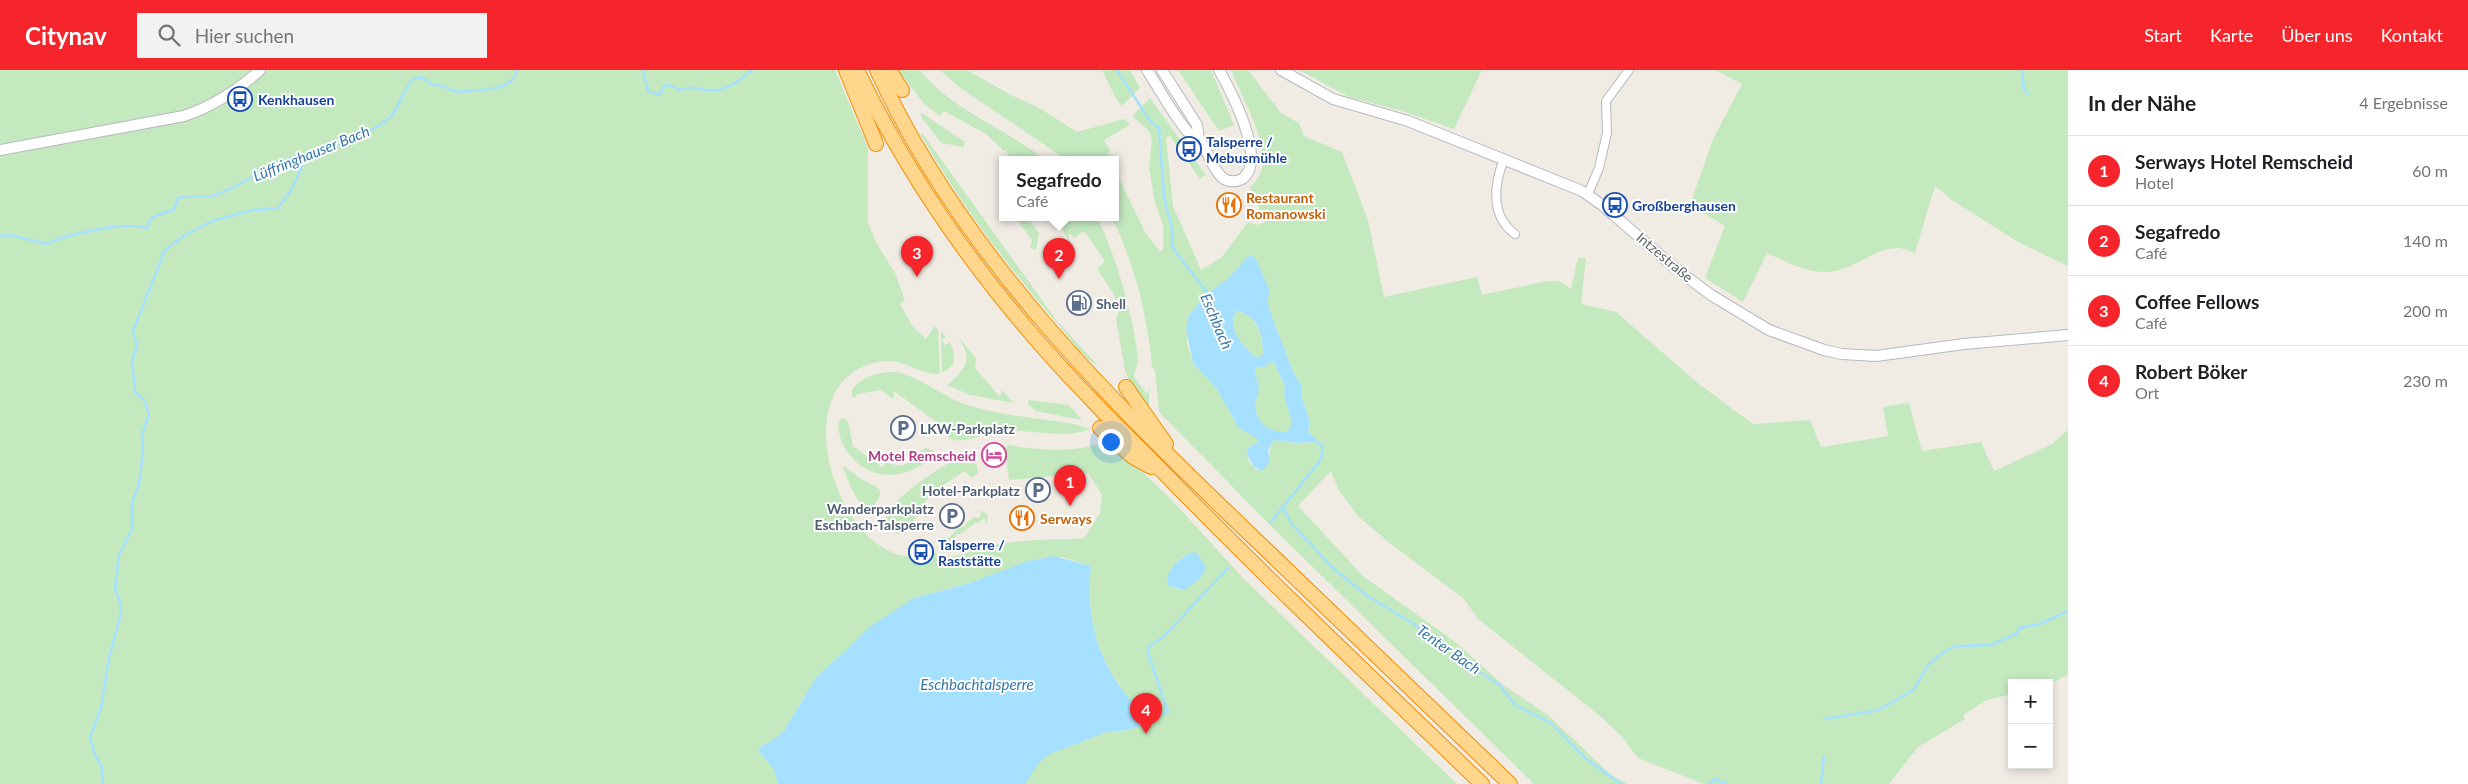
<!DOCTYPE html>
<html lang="de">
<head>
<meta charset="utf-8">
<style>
  body { margin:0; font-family:Lato,sans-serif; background:#f2f2f2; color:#202124 }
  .controls { position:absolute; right:15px; bottom:15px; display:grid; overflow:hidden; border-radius:0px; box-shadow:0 2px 8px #0003 }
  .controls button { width:45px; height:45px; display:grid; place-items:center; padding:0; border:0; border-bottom:1px solid #e0e0e0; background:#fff; color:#202124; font:25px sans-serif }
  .you { position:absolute; left:1110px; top:371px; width:18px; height:18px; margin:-12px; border:4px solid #fff; border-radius:50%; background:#1a73e8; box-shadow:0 0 0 8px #1a73e833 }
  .badge { display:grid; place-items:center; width:32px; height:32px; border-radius:50%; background:#f5252b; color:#fff; font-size:16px; font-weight:700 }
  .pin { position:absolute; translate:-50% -41px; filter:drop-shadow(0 1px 2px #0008) }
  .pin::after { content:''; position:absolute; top:26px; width:18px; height:15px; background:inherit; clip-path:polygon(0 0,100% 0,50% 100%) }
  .popup { position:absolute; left:999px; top:86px; width:120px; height:65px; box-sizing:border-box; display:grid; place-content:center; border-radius:0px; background:#fff; filter:drop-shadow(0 1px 4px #0005); font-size:16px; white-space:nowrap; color:#757577 }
  .popup b { font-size:19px; color:#202124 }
  .popup::after { content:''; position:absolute; left:50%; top:100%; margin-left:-10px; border:10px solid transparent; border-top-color:#fff }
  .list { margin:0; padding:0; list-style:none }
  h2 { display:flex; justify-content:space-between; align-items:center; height:65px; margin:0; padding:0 20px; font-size:21px }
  h2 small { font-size:16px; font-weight:400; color:#757577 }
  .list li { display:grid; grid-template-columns:32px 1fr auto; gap:15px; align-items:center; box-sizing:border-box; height:70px; padding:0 20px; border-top:1px solid #e0e0e0 }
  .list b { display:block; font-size:19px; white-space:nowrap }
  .list p { margin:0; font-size:16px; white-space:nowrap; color:#757577 }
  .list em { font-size:16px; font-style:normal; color:#757577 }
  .icon { flex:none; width:28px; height:28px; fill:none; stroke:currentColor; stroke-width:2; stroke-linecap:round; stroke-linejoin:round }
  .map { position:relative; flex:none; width:2068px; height:714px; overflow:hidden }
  header { display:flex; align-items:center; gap:30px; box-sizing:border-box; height:70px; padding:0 25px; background:#f5252b; color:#fff }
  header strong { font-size:24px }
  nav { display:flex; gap:28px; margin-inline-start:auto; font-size:18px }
  .search { width:350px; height:45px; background:#f2f2f2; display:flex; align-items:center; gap:12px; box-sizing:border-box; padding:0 18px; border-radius:0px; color:#757577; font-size:19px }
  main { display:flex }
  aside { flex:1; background:#fff }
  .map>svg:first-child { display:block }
  .green { fill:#c4e9bf; fill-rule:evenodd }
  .water { fill:#a5e1ff; fill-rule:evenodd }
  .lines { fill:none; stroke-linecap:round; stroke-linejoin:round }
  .stream { stroke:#a5e1ff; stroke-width:2.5 }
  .minor-casing { stroke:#b5b8bc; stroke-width:10 }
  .secondary-casing { stroke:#b6babf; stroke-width:12 }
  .motorway-casing { stroke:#f48e00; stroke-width:16 }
  .minor { stroke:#fff; stroke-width:8 }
  .secondary { stroke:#fff; stroke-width:10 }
  .motorway { stroke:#ffd68c; stroke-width:14 }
  .labels { text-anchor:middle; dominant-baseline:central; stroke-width:4; stroke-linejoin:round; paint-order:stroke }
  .transit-label { font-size:14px; font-weight:bold; fill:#164399; stroke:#fff; text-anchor:start }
  .food-label { font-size:14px; font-weight:bold; fill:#c56008; stroke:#fff; text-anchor:start }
  .street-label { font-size:14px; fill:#5c6266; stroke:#fff }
  .service-label { font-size:14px; font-weight:bold; fill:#4e5e75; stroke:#fff; text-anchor:start }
  .hotel-label { font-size:14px; font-weight:bold; fill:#b23c85; stroke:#fff; text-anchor:end }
  .water-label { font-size:15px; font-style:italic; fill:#3578a7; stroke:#fff }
</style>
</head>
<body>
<header>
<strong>Citynav</strong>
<div class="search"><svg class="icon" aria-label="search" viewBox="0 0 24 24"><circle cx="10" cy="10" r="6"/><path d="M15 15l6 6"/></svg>Hier suchen</div>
<nav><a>Start</a><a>Karte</a><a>Über uns</a><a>Kontakt</a></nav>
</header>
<main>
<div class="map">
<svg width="2068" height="714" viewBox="0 0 2068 714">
  <rect width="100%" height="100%" fill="#f0ece4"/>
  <!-- green -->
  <g class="green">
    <path d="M 0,0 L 835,0 L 868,78 L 868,153 L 877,174 L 895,203 L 905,230 L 900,234 L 913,257 L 926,269 L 935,256 L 938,259 L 940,304 C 914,305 901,282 867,295 C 792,323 832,457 891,482 C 897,485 907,487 914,486 C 918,485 923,481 928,481 C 934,481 940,486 946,487 C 958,488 980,477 994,475 C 1023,469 1055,470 1084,468 L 1100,443 L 1102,425 L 1088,403 L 1009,410 L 1005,379 L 1008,375 C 1031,379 1057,382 1081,378 C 1092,377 1101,371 1111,373 L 1169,427 L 1245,510 L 1457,714 L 1025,714 L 1038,694 L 1048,685 L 1107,662 L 1129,660 L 1150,649 L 1139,639 L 1135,640 L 1136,636 C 1099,596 1085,549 1091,496 L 1062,487 L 1041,488 L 970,513 L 914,528 L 815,609 L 785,659 L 772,671 L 762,675 L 759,681 L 774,700 L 778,714 L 0,714 ZM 1183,486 L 1183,520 L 1173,518 L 1170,500 Z"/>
    <path d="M 898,0 L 920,0 C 952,41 1006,58 1045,90 L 1011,90 L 1006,80 L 1004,81 L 986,64 L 944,41 L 940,46 L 925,35 Z"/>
    <path d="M 940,0 L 967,0 L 1009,24 L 1041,39 L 1077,62 L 1124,49 L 1130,55 L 1104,70 L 1110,81 L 1108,83 L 1111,90 L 1067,90 L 959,17 Z"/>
    <path d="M 1102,0 L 1130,0 L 1140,18 L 1122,36 L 1115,27 Z"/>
    <path d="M 1178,0 L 1211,0 L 1234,55 L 1219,61 Z"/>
    <path d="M 1231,0 L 1248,0 L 1281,43 L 1299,53 L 1304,66 L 1342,82 L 1368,150 L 1384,227 L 1477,207 L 1482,225 L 1547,211 L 1559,211 L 1571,219 L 1578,188 L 1586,188 L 1581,234 L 1616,242 L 1699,314 L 1753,354 L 1810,350 L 1821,377 L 1888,366 L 1883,337 L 1909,333 L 1922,381 L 1981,372 L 1994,401 L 2052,374 L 2068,360 L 2068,605 L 2049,614 L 2012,613 L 2012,624 L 1987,630 L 1963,645 L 1965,649 L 1918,677 L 1889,714 L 1704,714 L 1638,688 L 1622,667 L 1600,646 L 1478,549 L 1464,529 L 1387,471 L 1358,446 L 1338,419 L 1331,401 L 1298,436 L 1363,506 L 1458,574 L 1503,615 L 1548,645 L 1610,704 L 1627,714 L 1534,714 L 1272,457 L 1159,342 L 1155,300 L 1152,297 C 1148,247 1134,192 1112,148 L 1115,148 L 1115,100 L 1146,164 L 1160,181 L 1163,180 L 1163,155 L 1155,133 L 1149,98 L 1152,70 L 1149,61 L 1132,46 L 1150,28 L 1206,105 L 1200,109 L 1170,66 L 1166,68 L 1173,136 L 1201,200 L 1222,187 L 1248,152 L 1257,155 L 1265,152 L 1250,117 C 1257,110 1262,103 1263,93 C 1265,67 1241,25 1231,0 ZM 1248,187 L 1295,306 L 1302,316 L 1301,326 L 1310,351 L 1308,362 L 1315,372 L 1297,373 L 1274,370 C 1267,379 1272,387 1267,396 L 1257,400 L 1249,392 L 1246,383 L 1249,377 L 1256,374 L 1258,369 L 1239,358 L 1216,318 L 1193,293 L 1187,273 L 1189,245 L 1194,239 L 1208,223 L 1229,208 Z"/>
    <path d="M 1299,0 L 1482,0 L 1454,59 L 1402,41 L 1349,27 Z"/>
    <path d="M 1715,0 L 2068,0 L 2068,196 L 2018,172 L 1952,130 L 1935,116 L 1915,183 C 1910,181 1903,178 1897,178 C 1871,179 1851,203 1824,202 C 1804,202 1785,191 1767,183 L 1743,232 L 1705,208 L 1725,156 L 1690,135 L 1713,69 L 1742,14 Z"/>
    <path d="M 922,43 L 965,72 L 964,77 L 941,73 L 920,45 Z"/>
    <path d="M 923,64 L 1057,251 L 1098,296 C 1083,288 1070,268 1059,255 C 1007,196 960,134 921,65 Z"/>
    <path d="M 1061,148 L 1097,148 C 1115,181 1135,252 1138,290 C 1138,295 1135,300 1134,307 L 1147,324 L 1149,318 L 1149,339 L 1131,316 L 1125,300 L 1116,249 L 1120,238 L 1112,221 L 1097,199 L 1105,191 L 1084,161 L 1074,168 L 1070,163 L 1068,170 L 1061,156 Z"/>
    <path d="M 1018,149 L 1030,151 L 1039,163 L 1036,180 L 1030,178 L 1032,170 L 1019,153 Z"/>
    <path d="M 1237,241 C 1258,247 1262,265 1263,285 L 1257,288 C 1245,279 1224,257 1237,241 Z"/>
    <path d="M 941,261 L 946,267 L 942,270 L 945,275 L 950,272 L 954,283 L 953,295 L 942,303 Z"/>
    <path d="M 955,263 L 976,288 L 975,298 L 1000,327 L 1002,320 L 1014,333 L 970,325 L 947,315 C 968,298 974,287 955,263 Z"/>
    <path d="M 1273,291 L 1285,316 L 1284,325 L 1291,349 L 1291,356 L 1287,362 C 1267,362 1256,354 1256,333 C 1256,327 1259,322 1258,317 C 1257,310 1255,306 1255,298 L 1264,297 Z"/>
    <path d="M 896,302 C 921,307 943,327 967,335 C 1001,346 1039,348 1074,354 L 1090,359 C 1064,370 1023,358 994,360 L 994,362 C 980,365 961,375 948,368 L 946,359 L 894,321 L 893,329 L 881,320 L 857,324 L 855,328 L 852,326 L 852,319 C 864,305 879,302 896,302 Z"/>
    <path d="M 1029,330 L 1069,335 L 1082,350 L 1036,341 L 1028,335 Z"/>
    <path d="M 843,348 L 848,351 L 853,376 L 882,397 L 887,392 C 910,403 910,386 926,378 L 934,381 L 934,387 C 923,394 912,402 899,404 C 867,410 838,384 838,352 Z"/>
    <path d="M 971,381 L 975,384 L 978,403 L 971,408 L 965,401 L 931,423 L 906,463 L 898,464 L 890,460 L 886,448 C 892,426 951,390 971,381 Z"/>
    <path d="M 843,396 C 849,399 856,406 863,410 C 882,420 887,419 870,440 C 858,439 846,407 843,396 Z"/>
    <path d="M 982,441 L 988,445 L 987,453 L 985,454 L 986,449 L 983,449 L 979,453 L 976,452 L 962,463 L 956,465 L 954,471 L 940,470 L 942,467 L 949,468 L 958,458 L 966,456 L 966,453 L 975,447 L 979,448 L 982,443 L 977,442 Z"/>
  </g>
  <!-- water -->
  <g class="water">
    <path d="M 1248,186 L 1255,187 L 1270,221 L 1267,231 L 1273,250 L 1295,306 L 1302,316 L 1301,326 L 1310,351 L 1308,362 L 1317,369 L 1316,372 L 1297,373 L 1274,370 L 1268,380 L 1270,392 L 1262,401 L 1254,397 L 1246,383 L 1249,377 L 1256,374 L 1258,369 L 1239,358 L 1216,318 L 1193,293 L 1186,259 L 1189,245 L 1194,239 L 1208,223 L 1229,208 ZM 1237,241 C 1258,246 1263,265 1263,285 L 1257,288 C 1246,280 1224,256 1237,241 ZM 1273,291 L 1285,316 L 1284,325 L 1291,349 L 1291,356 L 1287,362 C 1266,362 1254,352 1256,330 C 1257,326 1259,322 1259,318 C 1258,311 1255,306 1255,298 L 1264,297 Z"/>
    <path d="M 1196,482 L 1206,497 C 1203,507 1193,516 1183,520 L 1169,516 C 1162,502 1183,483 1196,482 Z"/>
    <path d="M 1054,486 L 1091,496 C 1085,549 1099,597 1136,636 L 1135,640 L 1140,639 L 1150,649 L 1129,660 L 1107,662 L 1048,685 L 1038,694 L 1025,714 L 778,714 L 774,700 L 759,681 L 759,677 L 772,671 L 785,659 L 815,609 L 871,556 L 914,528 L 970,513 L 1028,491 Z"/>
  </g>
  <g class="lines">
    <!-- stream -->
    <g class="stream">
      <path d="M 643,0 L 648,21 L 660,25 L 664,16 L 670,15 L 679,20 C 692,17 693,18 706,20 C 724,23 739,11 752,0"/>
      <path d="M 1117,0 L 1150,51 L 1159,58 L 1164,127 L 1172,159 L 1172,177 L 1209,225"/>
      <path d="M 2022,0 L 2024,20 L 2029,24"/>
      <path d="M 0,166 L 10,165 L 47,174 C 67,164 109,156 131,156 C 137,156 142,158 147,158 L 151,148 L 174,139 L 178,128 C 191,124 202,129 215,125 C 240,117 260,100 284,91 C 318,78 356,73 387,50 C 399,41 402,21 413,9 L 422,7 L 432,15 C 446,14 444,19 454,21 C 462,23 497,19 505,15 C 512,12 515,7 517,0"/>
      <path d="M 1283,438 L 1291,453 L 1334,499 L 1366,525 L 1414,554 L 1444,579 L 1455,582 L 1482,604 L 1500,615 L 1515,635 L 1551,653 L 1585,688 L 1621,714"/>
      <path d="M 1270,453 L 1319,392 L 1322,384 L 1322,375 L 1313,370"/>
      <path d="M 1824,649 L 1879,640 L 1914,619 L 1928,595 L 1942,583 L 1955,576 L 1991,575 L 2017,563 L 2019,558 L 2040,554 L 2068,541"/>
      <path d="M 1134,657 L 1168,642 L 1148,583 L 1149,576 L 1163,567 L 1228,498"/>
      <path d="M 103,714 L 101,694 L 95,685 L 90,667 L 101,638 L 109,588 L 121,543 L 120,532 L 115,519 L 119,485 L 132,459 L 132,433 L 139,414 L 143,382 L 142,365 L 149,344 L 144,330 L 135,322 L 132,291 L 137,276 L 133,261 L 165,180 L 185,165 L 212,151 L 253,140 L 278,138 L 291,120 L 308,84"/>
      <path d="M 1709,714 L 1715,709 L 1727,714"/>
      <path d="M 1821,714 L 1824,687"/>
    </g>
    <defs>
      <g id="minor">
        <path d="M 1504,89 C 1494,114 1490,146 1515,164"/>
        <path d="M 1588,124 L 1599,98 L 1607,63 L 1606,31 L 1629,0"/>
      </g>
      <g id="secondary">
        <path d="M 1147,0 C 1160,20 1172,43 1187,61 C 1190,65 1196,67 1199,70 C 1209,81 1212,100 1224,109 C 1229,112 1237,112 1242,109 C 1268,91 1231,21 1219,0"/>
        <path d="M 1162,0 L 1197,55 L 1199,70"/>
        <path d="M 1281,0 L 1333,29 L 1408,51 L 1582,121 L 1602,135 L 1675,198 L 1711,225 L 1769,260 L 1824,280 L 1842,284 L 1876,286 L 1964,274 L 2068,265"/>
        <path d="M 0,80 L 184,46 C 213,36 237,21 260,0"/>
      </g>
      <g id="motorway">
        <path d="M 846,0 L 876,74"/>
        <path d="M 857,0 C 915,121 996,231 1089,327 C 1114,354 1141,379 1166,405 C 1269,511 1376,612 1482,714"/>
        <path d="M 877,0 C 962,186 1111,331 1256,470 C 1341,551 1425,633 1510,714"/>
        <path d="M 889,0 L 902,20"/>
        <path d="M 1126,317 L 1166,374"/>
        <path d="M 1100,358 L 1133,387 L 1151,397"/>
      </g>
    </defs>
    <!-- minor casing -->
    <use href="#minor" class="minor-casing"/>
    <!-- secondary casing -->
    <use href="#secondary" class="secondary-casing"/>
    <!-- motorway casing -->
    <use href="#motorway" class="motorway-casing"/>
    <!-- minor -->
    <use href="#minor" class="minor"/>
    <!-- secondary -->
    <use href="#secondary" class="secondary"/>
    <!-- motorway -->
    <use href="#motorway" class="motorway"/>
  </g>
  <!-- icons -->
  <defs>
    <symbol id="bus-ring" viewBox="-11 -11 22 22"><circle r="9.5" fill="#fff" stroke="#1a4fb4" stroke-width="1.5"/><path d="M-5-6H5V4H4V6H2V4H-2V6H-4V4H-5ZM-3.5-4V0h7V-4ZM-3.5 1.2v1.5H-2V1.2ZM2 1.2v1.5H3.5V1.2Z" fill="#1a4fb4"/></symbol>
    <symbol id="restaurant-ring" viewBox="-11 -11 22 22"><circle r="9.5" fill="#fff" stroke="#e8710a" stroke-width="1.5"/><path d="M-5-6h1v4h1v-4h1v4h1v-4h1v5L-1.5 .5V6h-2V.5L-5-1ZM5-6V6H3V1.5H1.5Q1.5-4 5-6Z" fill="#e8710a"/></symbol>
    <symbol id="fuel-ring" viewBox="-11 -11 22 22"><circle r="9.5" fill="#fff" stroke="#5c6f8a" stroke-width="1.5"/><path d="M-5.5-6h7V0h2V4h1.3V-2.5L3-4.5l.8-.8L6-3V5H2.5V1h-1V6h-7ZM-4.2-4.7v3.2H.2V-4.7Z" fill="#5c6f8a"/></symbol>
    <symbol id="parking-ring" viewBox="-11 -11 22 22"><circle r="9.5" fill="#fff" stroke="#5c6f8a" stroke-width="1.5"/><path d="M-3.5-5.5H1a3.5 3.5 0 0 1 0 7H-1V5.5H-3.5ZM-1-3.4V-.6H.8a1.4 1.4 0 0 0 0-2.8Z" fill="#5c6f8a"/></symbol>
    <symbol id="hotel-ring" viewBox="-11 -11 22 22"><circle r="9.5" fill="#fff" stroke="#d1479c" stroke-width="1.5"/><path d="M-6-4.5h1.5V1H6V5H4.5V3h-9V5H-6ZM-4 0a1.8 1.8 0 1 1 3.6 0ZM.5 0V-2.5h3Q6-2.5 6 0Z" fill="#d1479c"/></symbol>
  </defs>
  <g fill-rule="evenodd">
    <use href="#bus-ring" x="226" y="15" width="28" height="28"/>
    <use href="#bus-ring" x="1175" y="65" width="28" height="28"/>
    <use href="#restaurant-ring" x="1215" y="121" width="28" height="28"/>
    <use href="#bus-ring" x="1601" y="121" width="28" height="28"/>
    <use href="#fuel-ring" x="1065" y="219" width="28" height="28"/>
    <use href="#parking-ring" x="889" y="344" width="28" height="28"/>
    <use href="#hotel-ring" x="980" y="371" width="28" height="28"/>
    <use href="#parking-ring" x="1024" y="406" width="28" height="28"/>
    <use href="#parking-ring" x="938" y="432" width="28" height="28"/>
    <use href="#restaurant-ring" x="1008" y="434" width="28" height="28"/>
    <use href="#bus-ring" x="907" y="468" width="28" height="28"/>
  </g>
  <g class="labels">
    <!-- transit labels -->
    <g class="transit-label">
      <text x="258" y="29">Kenkhausen</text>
      <text x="1206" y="71">Talsperre /<tspan x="1206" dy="16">Mebusmühle</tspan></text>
      <text x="1632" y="135">Großberghausen</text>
      <text x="938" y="474">Talsperre /<tspan x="938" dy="16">Raststätte</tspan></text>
    </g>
    <!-- food labels -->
    <g class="food-label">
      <text x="1246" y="127">Restaurant<tspan x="1246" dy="16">Romanowski</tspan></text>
      <text x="1040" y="448">Serways</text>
    </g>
    <!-- street labels -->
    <g class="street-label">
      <text transform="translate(1665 187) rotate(40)">Intzestraße</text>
    </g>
    <!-- service labels -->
    <g class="service-label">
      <text x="1096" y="233">Shell</text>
      <text x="920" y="358">LKW-Parkplatz</text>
      <text x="1020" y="420" text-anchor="end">Hotel-Parkplatz</text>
      <text x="934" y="438" text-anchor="end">Wanderparkplatz<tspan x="934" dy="16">Eschbach-Talsperre</tspan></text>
    </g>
    <!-- hotel labels -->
    <g class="hotel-label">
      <text x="976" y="385">Motel Remscheid</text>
    </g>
    <!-- water labels -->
    <g class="water-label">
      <text transform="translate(311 83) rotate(-22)">Lüffringhauser Bach</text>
      <text transform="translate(1217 251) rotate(67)">Eschbach</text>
      <text transform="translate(1449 579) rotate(35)">Tenter Bach</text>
      <text x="977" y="614">Eschbachtalsperre</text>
    </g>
  </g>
</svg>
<div class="controls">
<button>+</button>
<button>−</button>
</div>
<div class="you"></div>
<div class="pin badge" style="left:1070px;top:436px">1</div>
<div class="pin badge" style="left:1059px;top:209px">2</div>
<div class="popup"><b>Segafredo</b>Café</div>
<div class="pin badge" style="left:917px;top:207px">3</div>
<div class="pin badge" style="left:1146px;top:664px">4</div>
</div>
<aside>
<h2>In der Nähe<small>4 Ergebnisse</small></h2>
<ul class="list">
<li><span class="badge">1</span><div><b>Serways Hotel Remscheid</b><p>Hotel</p></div><em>60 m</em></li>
<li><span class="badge">2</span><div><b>Segafredo</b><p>Café</p></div><em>140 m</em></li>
<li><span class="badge">3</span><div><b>Coffee Fellows</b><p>Café</p></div><em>200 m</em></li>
<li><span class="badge">4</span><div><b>Robert Böker</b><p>Ort</p></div><em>230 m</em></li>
</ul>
</aside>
</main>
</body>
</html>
